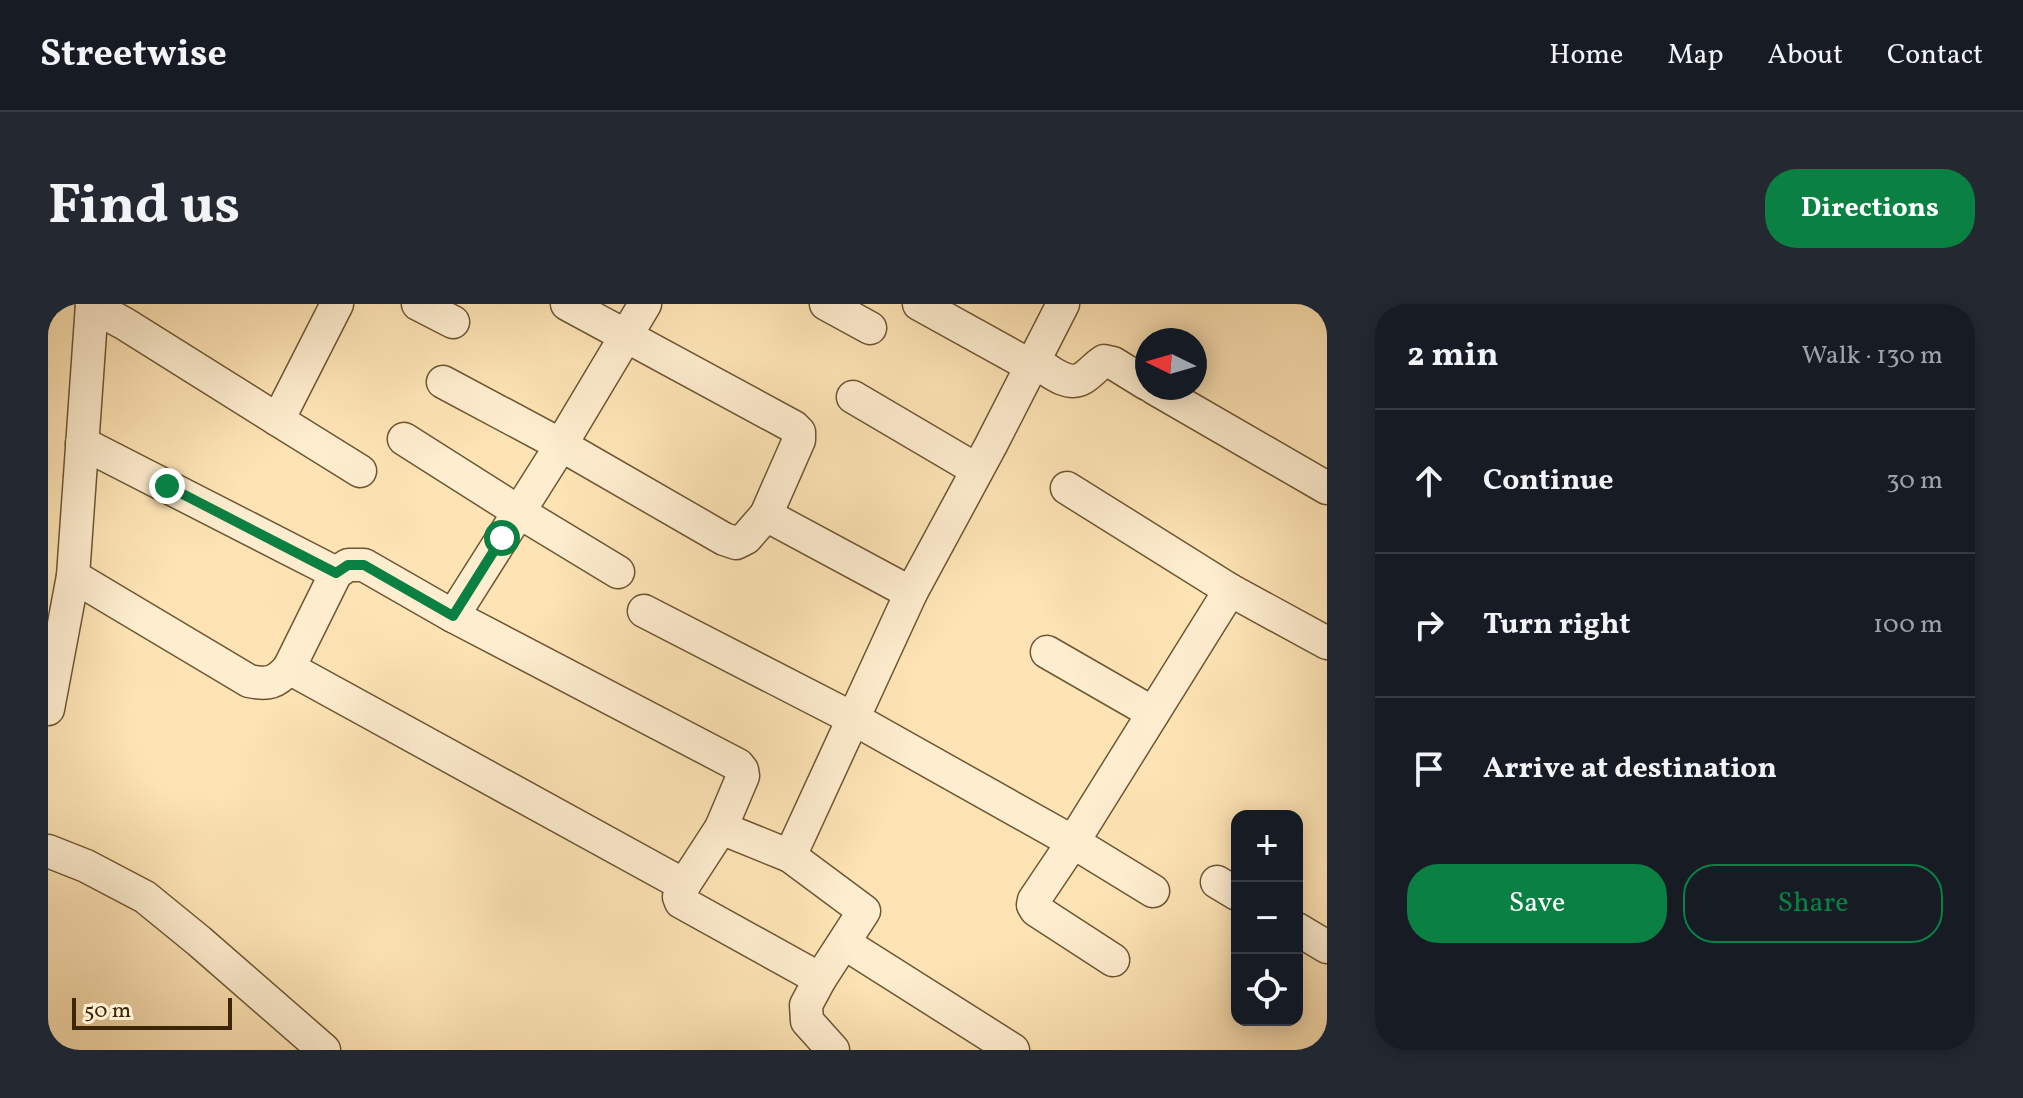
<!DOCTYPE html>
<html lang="en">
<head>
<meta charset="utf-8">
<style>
  body { margin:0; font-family:Vollkorn,serif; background:#242831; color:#f1f3f6 }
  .controls { position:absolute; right:24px; bottom:24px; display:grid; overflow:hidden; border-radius:16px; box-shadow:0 4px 20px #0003 }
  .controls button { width:72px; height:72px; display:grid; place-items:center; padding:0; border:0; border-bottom:2px solid #363941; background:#171b24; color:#f1f3f6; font:40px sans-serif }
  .compass { position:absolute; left:1087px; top:24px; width:72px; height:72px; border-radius:50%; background:#171b24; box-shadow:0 4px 20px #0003; rotate:275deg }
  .scale { position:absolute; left:24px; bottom:20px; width:160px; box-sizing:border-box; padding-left:8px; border:4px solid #3d2607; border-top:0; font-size:22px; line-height:28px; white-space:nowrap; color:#3d2607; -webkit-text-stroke:6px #feedcf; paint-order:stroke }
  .stop { position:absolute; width:24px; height:24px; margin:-18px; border:6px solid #0b8043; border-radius:50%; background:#fff }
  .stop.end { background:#0b8043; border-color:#fff; box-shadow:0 2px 8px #0008 }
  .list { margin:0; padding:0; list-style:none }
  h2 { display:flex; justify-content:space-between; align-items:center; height:104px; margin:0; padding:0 32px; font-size:34px }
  h2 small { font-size:26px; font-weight:400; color:#9ea1a6 }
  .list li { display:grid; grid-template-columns:52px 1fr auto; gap:24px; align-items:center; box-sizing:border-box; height:144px; padding:0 32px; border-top:2px solid #363941 }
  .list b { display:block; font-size:30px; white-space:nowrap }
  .list em { font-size:26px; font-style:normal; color:#9ea1a6 }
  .actions { display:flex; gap:16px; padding:24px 32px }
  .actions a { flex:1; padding:18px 0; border:2px solid #0b8043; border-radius:32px; text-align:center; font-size:28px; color:#0b8043 }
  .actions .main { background:#0b8043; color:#fff }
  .icon { flex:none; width:44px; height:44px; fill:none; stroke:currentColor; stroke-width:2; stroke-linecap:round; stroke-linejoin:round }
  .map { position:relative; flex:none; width:1279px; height:746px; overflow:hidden; border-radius:32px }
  header { display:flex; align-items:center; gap:48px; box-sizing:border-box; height:112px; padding:0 40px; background:#171b24; border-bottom:2px solid #363941 }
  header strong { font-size:38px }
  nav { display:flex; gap:44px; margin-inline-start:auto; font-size:28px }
  .intro { display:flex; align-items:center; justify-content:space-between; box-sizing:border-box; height:192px; padding:0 48px }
  h1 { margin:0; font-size:56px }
  .button { padding:20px 36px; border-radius:32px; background:#0b8043; color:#fff; font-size:28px; font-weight:700 }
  main { display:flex; gap:48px; padding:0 48px }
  aside { flex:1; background:#171b24; border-radius:32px; box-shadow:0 4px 20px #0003 }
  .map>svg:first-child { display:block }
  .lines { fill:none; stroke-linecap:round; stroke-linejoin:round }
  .minor-casing { stroke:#6d5632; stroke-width:35 }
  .minor { stroke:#feedcf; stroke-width:32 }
  .route { stroke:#0b8043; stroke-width:10 }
</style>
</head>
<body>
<header>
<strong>Streetwise</strong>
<nav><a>Home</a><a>Map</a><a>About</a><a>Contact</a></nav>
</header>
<div class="intro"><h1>Find us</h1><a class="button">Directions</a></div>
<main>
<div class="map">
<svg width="1279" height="746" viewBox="0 0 1279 746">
  <rect width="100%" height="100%" fill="#fee4b5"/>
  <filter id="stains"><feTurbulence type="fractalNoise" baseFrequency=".0025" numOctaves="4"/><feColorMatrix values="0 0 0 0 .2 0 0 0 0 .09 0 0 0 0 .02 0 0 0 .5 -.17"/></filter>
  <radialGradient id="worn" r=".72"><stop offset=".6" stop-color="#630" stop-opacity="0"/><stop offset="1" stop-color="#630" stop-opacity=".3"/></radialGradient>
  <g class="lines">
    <defs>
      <g id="minor">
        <path d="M 370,0 L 405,18"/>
        <path d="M 519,0 L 746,123 L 751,128 L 751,136 L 718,211 L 863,289"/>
        <path d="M 778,0 L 822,24"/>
        <path d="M 871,0 L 983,62"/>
        <path d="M 44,2 L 77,20 L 230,116 L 289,0"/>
        <path d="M 986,57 C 999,65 1019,84 1035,74 C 1043,69 1048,62 1056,57 L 1065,59 L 1099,80"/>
        <path d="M 395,78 L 513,141 L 676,235 L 688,239 L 698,234 L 718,211"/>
        <path d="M 1106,84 L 1279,184"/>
        <path d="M 805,93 L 929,166"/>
        <path d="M 230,116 L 312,167"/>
        <path d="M 356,135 L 471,208 L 570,268"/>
        <path d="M 34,139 L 288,269"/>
        <path d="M 25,272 L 201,377 C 220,381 228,379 241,364 L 288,269 L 300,261 L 316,261 L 405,312 L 505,154 L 597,0"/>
        <path d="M 1182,286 L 1279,339"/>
        <path d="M 596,307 L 806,415 L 1025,538 L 1182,286 L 1019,184"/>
        <path d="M 405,312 L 690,461 L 694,466 L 695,472 L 673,524"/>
        <path d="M 999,348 L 1105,409"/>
        <path d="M 241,364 L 636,581 L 673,524 L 742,552"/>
        <path d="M 0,405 L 25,272 L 44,0"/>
        <path d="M 0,547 L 38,562 L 97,593 L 151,637 L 276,746"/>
        <path d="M 1169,578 L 1189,590"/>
        <path d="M 636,581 L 631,593 L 633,598 L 772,675"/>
        <path d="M 1249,625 L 1279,643"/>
        <path d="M 796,639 L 965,746"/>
        <path d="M 1065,656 L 988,606 L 985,601 L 986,596 L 1025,538 L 1105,587"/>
        <path d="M 785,746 L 759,717 L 758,701 L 772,675 L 816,607 L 742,552 L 863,289 L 943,141 L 1015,0"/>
      </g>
    </defs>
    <!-- minor casing -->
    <use href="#minor" class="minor-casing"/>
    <!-- minor -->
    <use href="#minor" class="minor"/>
  </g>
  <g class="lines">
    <!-- route -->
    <path class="route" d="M 119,182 L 288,269 L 300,261 L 316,261 L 405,312 L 454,234"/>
  </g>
  <rect width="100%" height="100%" filter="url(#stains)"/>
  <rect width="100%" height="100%" fill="url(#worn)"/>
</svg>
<div class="controls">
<button>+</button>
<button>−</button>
<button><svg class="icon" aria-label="locate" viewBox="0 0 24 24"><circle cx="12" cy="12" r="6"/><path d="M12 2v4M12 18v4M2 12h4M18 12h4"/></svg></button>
</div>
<svg class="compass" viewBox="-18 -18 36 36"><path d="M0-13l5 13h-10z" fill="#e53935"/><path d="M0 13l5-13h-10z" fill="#9ea1a6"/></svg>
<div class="scale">50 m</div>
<div class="stop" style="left:454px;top:234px"></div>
<div class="stop end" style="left:119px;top:182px"></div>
</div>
<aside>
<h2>2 min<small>Walk · 130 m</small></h2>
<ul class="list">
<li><svg class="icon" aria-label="ahead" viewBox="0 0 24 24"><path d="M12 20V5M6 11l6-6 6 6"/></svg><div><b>Continue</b></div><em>30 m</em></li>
<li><svg class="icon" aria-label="right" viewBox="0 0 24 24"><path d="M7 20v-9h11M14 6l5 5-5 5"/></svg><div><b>Turn right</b></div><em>100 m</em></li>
<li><svg class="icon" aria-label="arrive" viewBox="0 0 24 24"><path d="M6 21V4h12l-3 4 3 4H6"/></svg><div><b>Arrive at destination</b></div></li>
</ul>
<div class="actions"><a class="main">Save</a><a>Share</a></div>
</aside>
</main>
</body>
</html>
